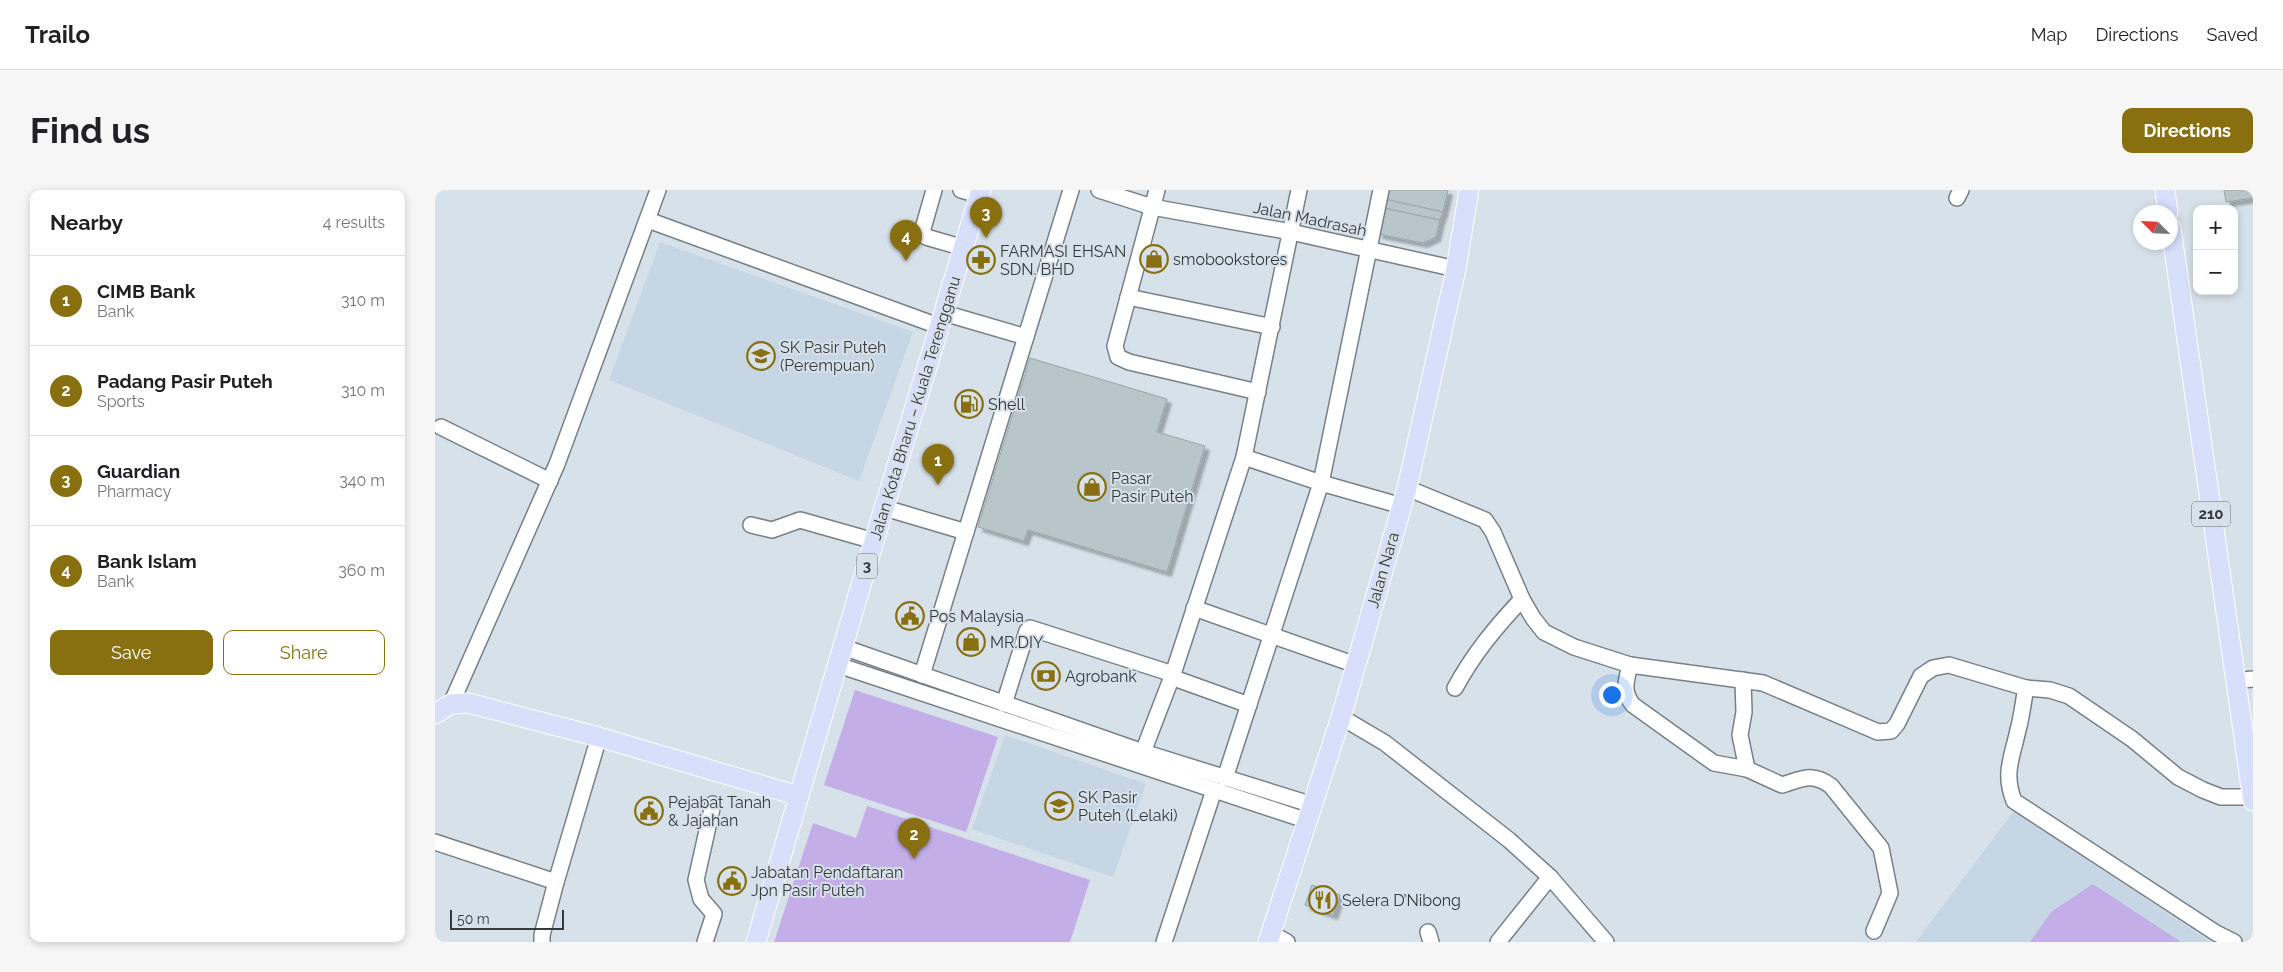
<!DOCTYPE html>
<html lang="en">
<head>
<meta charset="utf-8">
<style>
  body { margin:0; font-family:Raleway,sans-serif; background:#f6f6f6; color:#202124 }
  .controls { position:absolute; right:15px; top:15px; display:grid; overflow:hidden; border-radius:10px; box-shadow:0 2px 8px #0003 }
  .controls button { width:45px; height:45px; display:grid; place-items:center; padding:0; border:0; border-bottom:1px solid #e0e0e0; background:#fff; color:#202124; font:25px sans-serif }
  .compass { position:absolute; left:1698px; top:15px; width:45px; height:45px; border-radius:50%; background:#fff; box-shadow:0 2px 8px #0003; rotate:294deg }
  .scale { position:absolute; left:15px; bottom:12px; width:114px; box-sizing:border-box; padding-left:5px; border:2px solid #363a3d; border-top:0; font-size:14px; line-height:18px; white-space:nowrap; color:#363a3d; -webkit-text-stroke:4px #d7e1e9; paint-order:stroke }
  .you { position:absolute; left:1176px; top:504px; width:18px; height:18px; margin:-12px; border:4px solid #fff; border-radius:50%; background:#1a73e8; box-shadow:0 0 0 8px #1a73e833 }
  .badge { display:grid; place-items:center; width:32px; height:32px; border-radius:50%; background:#887011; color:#fff; font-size:16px; font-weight:700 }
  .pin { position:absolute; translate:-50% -41px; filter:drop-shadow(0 1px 2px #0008) }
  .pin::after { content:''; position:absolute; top:26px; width:18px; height:15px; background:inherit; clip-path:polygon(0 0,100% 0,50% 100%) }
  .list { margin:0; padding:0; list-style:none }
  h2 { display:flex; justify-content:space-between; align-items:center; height:65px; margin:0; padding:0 20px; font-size:21px }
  h2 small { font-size:16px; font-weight:400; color:#757577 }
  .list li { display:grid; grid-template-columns:32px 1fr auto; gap:15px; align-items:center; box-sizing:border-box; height:90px; padding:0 20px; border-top:1px solid #e0e0e0 }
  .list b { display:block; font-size:19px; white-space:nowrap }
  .list p { margin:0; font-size:16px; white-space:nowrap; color:#757577 }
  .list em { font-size:16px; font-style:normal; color:#757577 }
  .actions { display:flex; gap:10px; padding:15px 20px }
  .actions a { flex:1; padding:11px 0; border:1px solid #887011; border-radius:10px; text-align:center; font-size:18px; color:#887011 }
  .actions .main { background:#887011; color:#fff }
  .map { position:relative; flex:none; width:1818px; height:752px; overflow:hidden; border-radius:10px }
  header { display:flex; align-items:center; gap:30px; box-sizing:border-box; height:70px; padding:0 25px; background:#fff; border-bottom:1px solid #e0e0e0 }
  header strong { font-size:24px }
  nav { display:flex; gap:28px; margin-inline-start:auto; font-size:18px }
  .intro { display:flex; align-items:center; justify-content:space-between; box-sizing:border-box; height:120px; padding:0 30px }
  h1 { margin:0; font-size:35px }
  .button { padding:12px 22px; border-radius:10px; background:#887011; color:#fff; font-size:18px; font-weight:700 }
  main { display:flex; gap:30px; padding:0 30px }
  aside { flex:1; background:#fff; border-radius:10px; box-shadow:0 2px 8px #0003 }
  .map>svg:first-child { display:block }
  .built { fill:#c6d6e4 }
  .green { fill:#c4aee7 }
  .building { fill:#b9c6c9; stroke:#99a6a9; filter:url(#shadow) }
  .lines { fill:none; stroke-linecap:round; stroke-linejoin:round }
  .minor-casing { stroke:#778087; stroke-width:18 }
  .major-casing { stroke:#fff; stroke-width:21 }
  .minor { stroke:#fff; stroke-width:15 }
  .major { stroke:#d7dffa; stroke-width:19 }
  .labels { text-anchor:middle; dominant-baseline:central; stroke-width:4; stroke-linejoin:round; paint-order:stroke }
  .shield { fill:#d7e1e9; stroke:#666c71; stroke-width:1 }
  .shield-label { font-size:15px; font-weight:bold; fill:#363a3d }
  .street-label { font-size:16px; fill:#363a3d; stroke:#d7e1e9 }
  .poi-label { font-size:16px; fill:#363a3d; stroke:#d7e1e9; text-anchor:start }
</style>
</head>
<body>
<header>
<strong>Trailo</strong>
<nav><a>Map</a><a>Directions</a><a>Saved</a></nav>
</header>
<div class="intro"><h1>Find us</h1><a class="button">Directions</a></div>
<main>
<aside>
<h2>Nearby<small>4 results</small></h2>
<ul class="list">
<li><span class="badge">1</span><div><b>CIMB Bank</b><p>Bank</p></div><em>310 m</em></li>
<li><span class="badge">2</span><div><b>Padang Pasir Puteh</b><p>Sports</p></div><em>310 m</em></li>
<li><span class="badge">3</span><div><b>Guardian</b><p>Pharmacy</p></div><em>340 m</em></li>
<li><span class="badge">4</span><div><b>Bank Islam</b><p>Bank</p></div><em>360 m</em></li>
</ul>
<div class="actions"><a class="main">Save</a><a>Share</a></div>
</aside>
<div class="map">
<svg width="1818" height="752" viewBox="0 0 1818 752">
  <defs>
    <filter id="shadow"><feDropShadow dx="4.5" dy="4.5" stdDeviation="1" flood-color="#0004"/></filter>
  </defs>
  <rect width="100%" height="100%" fill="#d7e1e9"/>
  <!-- built -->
  <g class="built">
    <path d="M 225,52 L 478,142 L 424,291 L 174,190 Z"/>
    <path d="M 570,545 L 711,594 L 678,687 L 537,639 Z"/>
    <path d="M 1579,621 L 1776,752 L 1481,752 Z"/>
  </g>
  <!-- green -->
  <g class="green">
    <path d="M 420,500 L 563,547 L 531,642 L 389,595 Z"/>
    <path d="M 432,616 L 655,690 L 635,752 L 339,752 L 378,633 L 421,648 Z"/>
    <path d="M 1658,694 L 1746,752 L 1595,752 L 1616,722 Z"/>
  </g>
  <!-- building -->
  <g class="building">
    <path d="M 951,0 L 1013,0 L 1008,22 L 949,9 Z"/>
    <path d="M 1789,0 L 1818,0 L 1818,8 L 1791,12 Z"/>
    <path d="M 949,9 L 1008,22 L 1005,30 L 948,18 Z"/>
    <path d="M 948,18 L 1005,30 L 1001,47 L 988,53 L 943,44 Z"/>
    <path d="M 595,168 L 732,209 L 722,242 L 770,256 L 732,382 L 593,340 L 589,351 L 543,337 Z"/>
    <path d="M 877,695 L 905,705 L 898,725 L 870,715 Z"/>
  </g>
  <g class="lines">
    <defs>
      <g id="minor">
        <path d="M 499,0 L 487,42 L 491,47 L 529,58"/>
        <path d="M 526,0 L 544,5"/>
        <path d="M 664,0 L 717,17 L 856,42 L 1021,79"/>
        <path d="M 722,0 L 680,156 L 683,167 L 694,172 L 823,202"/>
        <path d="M 1522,8 L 1526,0"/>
        <path d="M 213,30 L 506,137"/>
        <path d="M 693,107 L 837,137"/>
        <path d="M 509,123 L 591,147"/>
        <path d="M 6,237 L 115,291"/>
        <path d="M 809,267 L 886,293 L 967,316"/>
        <path d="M 972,298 L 1050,330 L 1058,342 L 1087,409 L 1098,428 L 1109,442 L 1139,457 L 1195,475 L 1328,493 L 1443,542 L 1456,541 L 1462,534 L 1486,486 L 1498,478 L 1514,475 L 1591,498 C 1588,512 1587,526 1583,540 C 1577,568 1568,583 1579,611 L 1781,743 L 1799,752"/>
        <path d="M 450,318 L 531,342"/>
        <path d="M 316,335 L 337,340 L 365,330 L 439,351"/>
        <path d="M 759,418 L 921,475"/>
        <path d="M 408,457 L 708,562 L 878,615"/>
        <path d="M 403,475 L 873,631"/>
        <path d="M 1195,475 C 1191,491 1187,502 1198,515 L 1279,573 L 1312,579"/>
        <path d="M 487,485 L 636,0"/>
        <path d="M 736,487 L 814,515"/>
        <path d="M 1308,490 L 1309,522 L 1305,545 L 1312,579 L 1347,595 C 1367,589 1377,582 1396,596 L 1446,658 L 1455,703 L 1439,741"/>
        <path d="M 1800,491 L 1818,489"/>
        <path d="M 1020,498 C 1039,463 1060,438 1087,409"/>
        <path d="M 1591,498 L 1615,500 L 1634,506 L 1697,549 L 1743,587 L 1768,600 L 1786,607 L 1817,607"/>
        <path d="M 16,514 L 122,274 L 223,0"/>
        <path d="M 569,514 L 592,441 L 595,438 L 738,484"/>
        <path d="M 906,527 L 950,553 L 1074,650 L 1115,687 L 1171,752"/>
        <path d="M 708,562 L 738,484 L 809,267 L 864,0"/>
        <path d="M 790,588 L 886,293 L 946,0"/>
        <path d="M 0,652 L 121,692 L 164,547"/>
        <path d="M 993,742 L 996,752"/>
        <path d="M 836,743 L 852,752"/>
        <path d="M 107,752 L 107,745 L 121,692"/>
        <path d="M 270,752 L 279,724 L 266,709 L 261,690 L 278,614"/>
        <path d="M 729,752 L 779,600"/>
        <path d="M 1063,752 L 1115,687"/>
      </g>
      <g id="major">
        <path d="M 1730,0 L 1733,22"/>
        <path d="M 1736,38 L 1818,611"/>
        <path d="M 0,524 L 16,514 L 33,513 L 164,547 L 364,606"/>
        <path d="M 321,752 L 439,351 L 546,0"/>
        <path d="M 833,752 L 906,527 L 972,298 L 1021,79 L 1034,0"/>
      </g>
    </defs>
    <!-- minor casing -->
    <use href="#minor" class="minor-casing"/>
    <!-- major casing -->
    <use href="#major" class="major-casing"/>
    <!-- minor -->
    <use href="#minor" class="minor"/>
    <!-- major -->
    <use href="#major" class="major"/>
  </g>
  <!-- icons -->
  <defs>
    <symbol id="shop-ring" viewBox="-11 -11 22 22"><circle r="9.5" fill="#d7e1e9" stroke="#887011" stroke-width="1.5"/><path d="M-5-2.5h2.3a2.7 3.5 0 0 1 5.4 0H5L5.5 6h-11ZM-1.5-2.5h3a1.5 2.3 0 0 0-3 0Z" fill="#887011"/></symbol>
    <symbol id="pharmacy-ring" viewBox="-11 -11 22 22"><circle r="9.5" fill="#d7e1e9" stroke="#887011" stroke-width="1.5"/><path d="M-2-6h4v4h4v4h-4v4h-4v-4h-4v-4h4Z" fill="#887011"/></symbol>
    <symbol id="school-ring" viewBox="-11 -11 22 22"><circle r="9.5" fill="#d7e1e9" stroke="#887011" stroke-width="1.5"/><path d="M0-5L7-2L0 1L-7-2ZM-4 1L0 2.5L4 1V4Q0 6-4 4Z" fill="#887011"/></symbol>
    <symbol id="fuel-ring" viewBox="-11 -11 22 22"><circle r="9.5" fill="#d7e1e9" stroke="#887011" stroke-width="1.5"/><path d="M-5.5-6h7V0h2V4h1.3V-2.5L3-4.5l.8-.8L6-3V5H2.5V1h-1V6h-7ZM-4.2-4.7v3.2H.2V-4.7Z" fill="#887011"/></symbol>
    <symbol id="civic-ring" viewBox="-11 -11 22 22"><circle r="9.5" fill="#d7e1e9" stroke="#887011" stroke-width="1.5"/><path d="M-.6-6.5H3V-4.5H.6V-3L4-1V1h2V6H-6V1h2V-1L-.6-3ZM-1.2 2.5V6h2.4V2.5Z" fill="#887011"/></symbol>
    <symbol id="bank-ring" viewBox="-11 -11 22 22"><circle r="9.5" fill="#d7e1e9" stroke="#887011" stroke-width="1.5"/><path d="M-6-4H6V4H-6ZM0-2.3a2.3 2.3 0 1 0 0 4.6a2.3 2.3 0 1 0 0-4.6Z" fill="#887011"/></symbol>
    <symbol id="restaurant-ring" viewBox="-11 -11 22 22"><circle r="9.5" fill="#d7e1e9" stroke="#887011" stroke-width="1.5"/><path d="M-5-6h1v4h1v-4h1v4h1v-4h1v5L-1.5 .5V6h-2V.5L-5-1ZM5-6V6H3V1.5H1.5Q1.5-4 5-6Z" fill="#887011"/></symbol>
  </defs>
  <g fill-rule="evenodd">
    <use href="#shop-ring" x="703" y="53" width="32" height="32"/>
    <use href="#pharmacy-ring" x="530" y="54" width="32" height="32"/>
    <use href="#school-ring" x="310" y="150" width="32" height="32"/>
    <use href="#fuel-ring" x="518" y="198" width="32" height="32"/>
    <use href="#shop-ring" x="641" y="281" width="32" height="32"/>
    <use href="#civic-ring" x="459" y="410" width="32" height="32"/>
    <use href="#shop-ring" x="520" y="436" width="32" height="32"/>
    <use href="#bank-ring" x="595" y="470" width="32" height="32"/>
    <use href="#school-ring" x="608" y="600" width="32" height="32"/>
    <use href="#civic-ring" x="198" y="605" width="32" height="32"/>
    <use href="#civic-ring" x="281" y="675" width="32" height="32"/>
    <use href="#restaurant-ring" x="872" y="694" width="32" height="32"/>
  </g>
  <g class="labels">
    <!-- shield labels -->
    <g class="shield">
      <rect x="1757" y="311.5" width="38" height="25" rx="4"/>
      <rect x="422" y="363.5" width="20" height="25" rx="4"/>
    </g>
    <g class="shield-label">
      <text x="1776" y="324">210</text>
      <text x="432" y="376">3</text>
    </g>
    <!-- street labels -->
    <g class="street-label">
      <text transform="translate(875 29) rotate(12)">Jalan Madrasah</text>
      <text transform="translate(480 218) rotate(-73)">Jalan Kota Bharu – Kuala Terengganu</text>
      <text transform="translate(948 380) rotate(-74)">Jalan Nara</text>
    </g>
    <!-- poi labels -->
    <g class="poi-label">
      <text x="565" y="61">FARMASI EHSAN<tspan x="565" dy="18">SDN. BHD</tspan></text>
      <text x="738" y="69">smobookstores</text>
      <text x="345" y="157">SK Pasir Puteh<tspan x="345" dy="18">(Perempuan)</tspan></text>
      <text x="553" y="214">Shell</text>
      <text x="676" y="288">Pasar<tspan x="676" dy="18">Pasir Puteh</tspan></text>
      <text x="494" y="426">Pos Malaysia</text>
      <text x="555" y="452">MR.DIY</text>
      <text x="630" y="486">Agrobank</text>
      <text x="643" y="607">SK Pasir<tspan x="643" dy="18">Puteh (Lelaki)</tspan></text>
      <text x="233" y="612">Pejabat Tanah<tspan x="233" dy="18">&amp; Jajahan</tspan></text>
      <text x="316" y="682">Jabatan Pendaftaran<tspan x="316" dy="18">Jpn Pasir Puteh</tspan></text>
      <text x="907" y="710">Selera D’Nibong</text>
    </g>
  </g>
</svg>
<div class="controls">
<button>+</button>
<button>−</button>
</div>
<svg class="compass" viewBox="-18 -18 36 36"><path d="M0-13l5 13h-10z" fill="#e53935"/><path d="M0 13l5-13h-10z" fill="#757577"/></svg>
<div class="scale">50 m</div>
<div class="you"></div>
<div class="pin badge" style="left:503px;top:295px">1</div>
<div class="pin badge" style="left:479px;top:669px">2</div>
<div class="pin badge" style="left:551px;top:48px">3</div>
<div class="pin badge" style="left:471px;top:71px">4</div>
</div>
</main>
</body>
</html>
